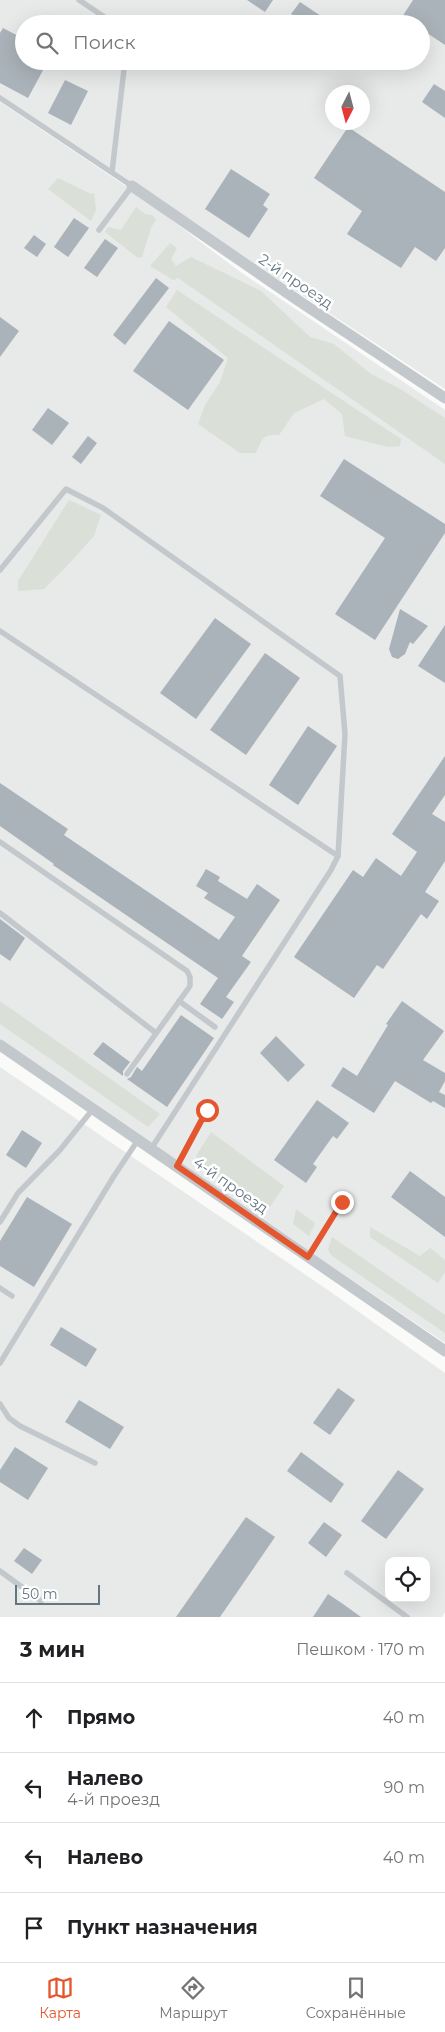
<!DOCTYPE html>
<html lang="ru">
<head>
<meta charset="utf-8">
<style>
  body { margin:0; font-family:Montserrat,sans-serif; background:#f6f6f6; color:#202124 }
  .controls { position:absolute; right:15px; bottom:15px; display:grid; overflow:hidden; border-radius:10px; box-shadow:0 5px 20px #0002 }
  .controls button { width:45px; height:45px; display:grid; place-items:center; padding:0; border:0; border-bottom:1px solid #e0e0e0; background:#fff; color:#202124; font:25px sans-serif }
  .compass { position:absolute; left:325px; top:85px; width:45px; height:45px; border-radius:50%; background:#fff; box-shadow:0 5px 20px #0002; rotate:186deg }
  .scale { position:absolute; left:15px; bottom:12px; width:85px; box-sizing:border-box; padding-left:5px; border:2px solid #657683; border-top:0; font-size:14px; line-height:18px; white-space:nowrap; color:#657683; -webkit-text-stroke:4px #fff; paint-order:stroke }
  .stop { position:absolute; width:15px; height:15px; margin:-11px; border:4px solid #e4572e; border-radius:50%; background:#fff }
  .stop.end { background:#e4572e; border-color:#fff; box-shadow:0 1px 5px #0008 }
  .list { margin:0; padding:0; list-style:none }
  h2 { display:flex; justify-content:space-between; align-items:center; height:65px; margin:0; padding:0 20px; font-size:21px }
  h2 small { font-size:16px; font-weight:400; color:#757577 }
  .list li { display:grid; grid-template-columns:32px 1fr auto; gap:15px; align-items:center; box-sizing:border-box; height:70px; padding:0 20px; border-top:1px solid #e0e0e0 }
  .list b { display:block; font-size:19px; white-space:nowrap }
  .list p { margin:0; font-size:16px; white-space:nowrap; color:#757577 }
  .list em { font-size:16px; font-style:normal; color:#757577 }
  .icon { flex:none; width:28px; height:28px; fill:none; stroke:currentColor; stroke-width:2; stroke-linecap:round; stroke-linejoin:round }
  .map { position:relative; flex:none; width:445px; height:1617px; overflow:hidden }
  .search { position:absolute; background:#fff; box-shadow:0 5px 20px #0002; left:15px; right:15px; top:15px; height:55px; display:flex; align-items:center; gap:12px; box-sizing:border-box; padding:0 18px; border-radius:28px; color:#757577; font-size:19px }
  .sheet { height:345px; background:#fff }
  nav { display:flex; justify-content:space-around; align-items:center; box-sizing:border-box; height:70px; border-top:1px solid #e0e0e0; background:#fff; font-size:14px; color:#757577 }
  nav a { display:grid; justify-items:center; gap:2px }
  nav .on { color:#e4572e }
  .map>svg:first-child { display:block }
  .built { fill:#e8e9e9; fill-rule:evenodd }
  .green { fill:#dadfd7 }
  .building { fill:#aab3b9 }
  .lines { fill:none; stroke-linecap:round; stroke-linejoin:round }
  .service { stroke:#c3c8cc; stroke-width:5.5 }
  .minor { stroke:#c3c8cc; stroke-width:11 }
  .route { stroke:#e4572e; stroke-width:6 }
  .labels { text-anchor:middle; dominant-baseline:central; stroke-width:5; stroke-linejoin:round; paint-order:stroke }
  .street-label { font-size:15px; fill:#657683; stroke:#fff }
</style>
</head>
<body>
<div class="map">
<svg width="445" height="1617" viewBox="0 0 445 1617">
  <rect width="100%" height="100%" fill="#fafaf8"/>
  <!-- built -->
  <g class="built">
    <path d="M 0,0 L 445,0 L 445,389 L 0,97 ZM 24,24 L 421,24 L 421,61 L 24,61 ZM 332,92 L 362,92 L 362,122 L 332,122 Z"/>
    <path d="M 0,102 L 136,193 L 239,271 L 445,410 L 445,1343 L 0,1042 Z"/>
    <path d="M 0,1067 L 325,1288 L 445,1373 L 445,1612 L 442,1617 L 0,1617 ZM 389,1561 L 426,1561 L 426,1598 L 389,1598 Z"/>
  </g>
  <!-- green -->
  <g class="green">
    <path d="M 58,178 L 91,194 L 94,193 L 96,210 L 91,221 L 48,189 Z"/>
    <path d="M 136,207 L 145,214 L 152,215 L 156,220 L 151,228 L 142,257 L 138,258 L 105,232 L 108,227 L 121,230 Z"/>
    <path d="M 170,243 L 177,248 L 171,259 L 176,266 L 191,257 L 261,291 L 310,337 L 334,344 L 371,374 L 402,390 L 445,418 L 445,464 L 178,278 L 173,280 L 150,266 Z"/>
    <path d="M 177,290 L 401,439 L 400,446 L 388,447 L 345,436 L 342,414 L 324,399 L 294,413 L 279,435 C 262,434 262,439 256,453 L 240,453 L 198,424 L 205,405 L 220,382 L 228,358 L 166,307 Z"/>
    <path d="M 69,500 L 101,515 L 94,536 L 66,567 L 44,589 L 18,591 L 18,581 Z"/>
    <path d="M 0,1001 L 160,1114 L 148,1127 L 0,1024 Z"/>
    <path d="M 211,1132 L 284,1186 L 270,1207 L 211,1173 L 196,1156 Z"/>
    <path d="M 296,1209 L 315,1223 L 309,1236 L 293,1224 Z"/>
    <path d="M 370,1227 L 420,1256 L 430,1248 L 445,1260 L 445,1272 L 438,1283 L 370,1237 Z"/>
    <path d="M 332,1237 L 445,1315 L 445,1333 L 332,1256 L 328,1250 Z"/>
  </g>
  <!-- building -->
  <g class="building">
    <path d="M 247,0 L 273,0 L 265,12 Z"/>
    <path d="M 413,0 L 445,0 L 445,45 L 421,29 L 421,24 L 413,24 L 402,17 Z"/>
    <path d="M 300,2 L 333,24 L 306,24 L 291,14 Z"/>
    <path d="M 3,28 L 24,39 L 24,61 L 48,61 L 28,98 L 0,83 L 0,33 Z"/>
    <path d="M 65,80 L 88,91 L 71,125 L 48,113 Z"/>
    <path d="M 434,84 L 445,91 L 445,118 L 422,102 Z"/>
    <path d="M 348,127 L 445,192 L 445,248 L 436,261 L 415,247 L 401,268 L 347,234 L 362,211 L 314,178 Z"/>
    <path d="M 231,169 L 270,194 L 263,205 L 268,209 L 249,238 L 205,209 Z"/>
    <path d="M 74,218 L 89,228 L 68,257 L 54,247 Z"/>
    <path d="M 34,235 L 46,244 L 37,257 L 24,248 Z"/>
    <path d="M 105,239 L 118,248 L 97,277 L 84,268 Z"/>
    <path d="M 156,278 L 169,288 L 125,345 L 113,335 Z"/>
    <path d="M 0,317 L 19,331 L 0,357 Z"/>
    <path d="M 169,321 L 224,360 L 188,410 L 133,371 Z"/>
    <path d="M 48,408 L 69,423 L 52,445 L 32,430 Z"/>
    <path d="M 88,436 L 97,443 L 81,464 L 72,457 Z"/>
    <path d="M 344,459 L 445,524 L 445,533 L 375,640 L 335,614 L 385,538 L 320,496 Z"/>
    <path d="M 400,609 L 428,626 L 413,644 L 410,642 L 405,654 L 398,659 L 392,657 L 389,649 Z"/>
    <path d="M 215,618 L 251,644 L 196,719 L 160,693 Z"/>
    <path d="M 445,625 L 445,683 L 418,666 Z"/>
    <path d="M 265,653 L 300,678 L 246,755 L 210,730 Z"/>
    <path d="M 308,726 L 337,746 L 298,805 L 269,785 Z"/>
    <path d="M 445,756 L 445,795 L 432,814 L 445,822 L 445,861 L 425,892 L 439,901 L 427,919 L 421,914 L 383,969 L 377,965 L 354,998 L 294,957 L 353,870 L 363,877 L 376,858 L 401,876 L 417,852 L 392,834 Z"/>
    <path d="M 0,783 L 68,829 L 64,835 L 219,940 L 235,917 L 204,898 L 208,893 L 196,886 L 206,869 L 220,877 L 218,881 L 247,899 L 257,884 L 280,900 L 242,956 L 251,962 L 226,997 L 234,1002 L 222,1019 L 200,1004 L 218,978 L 53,865 L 54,864 L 0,826 Z"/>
    <path d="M 0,919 L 25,938 L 10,961 L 0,954 Z"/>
    <path d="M 402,1001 L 444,1031 L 423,1060 L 445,1073 L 445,1081 L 439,1092 L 445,1095 L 445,1108 L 433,1101 L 431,1103 L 395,1081 L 374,1113 L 331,1086 L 343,1067 L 357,1076 L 388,1025 L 386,1024 Z"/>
    <path d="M 181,1015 L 214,1038 L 167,1107 L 127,1079 L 131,1077 L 137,1067 L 142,1071 Z"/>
    <path d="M 276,1036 L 305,1065 L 288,1082 L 260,1053 Z"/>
    <path d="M 103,1042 L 130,1062 L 123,1071 L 123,1076 L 93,1054 Z"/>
    <path d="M 317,1100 L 349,1123 L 337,1139 L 333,1136 L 313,1164 L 317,1167 L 306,1183 L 274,1160 Z"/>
    <path d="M 22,1130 L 42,1143 L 26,1168 L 6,1155 Z"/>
    <path d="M 410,1171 L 445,1197 L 445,1237 L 391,1197 Z"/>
    <path d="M 27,1197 L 72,1224 L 34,1287 L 0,1266 L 0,1241 Z"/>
    <path d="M 61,1327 L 97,1349 L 86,1367 L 50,1345 Z"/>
    <path d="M 338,1388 L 355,1400 L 330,1435 L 313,1423 Z"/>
    <path d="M 79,1400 L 124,1427 L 110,1449 L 65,1422 Z"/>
    <path d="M 15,1447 L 48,1468 L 28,1500 L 0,1482 L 0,1470 Z"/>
    <path d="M 301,1452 L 344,1484 L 331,1503 L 287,1471 Z"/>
    <path d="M 398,1470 L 424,1489 L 386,1539 L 361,1521 Z"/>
    <path d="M 246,1517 L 275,1537 L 220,1617 L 176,1617 Z"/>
    <path d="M 324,1522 L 342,1535 L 326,1557 L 308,1543 Z"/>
    <path d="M 24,1548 L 42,1560 L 32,1574 L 14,1561 Z"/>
    <path d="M 328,1594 L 343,1604 L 361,1617 L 313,1617 Z"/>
  </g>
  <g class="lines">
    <!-- service -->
    <g class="service">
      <path d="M 79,0 L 115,24"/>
      <path d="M 0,98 L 132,186 L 99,230"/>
      <path d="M 112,172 L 125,61"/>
      <path d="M 0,570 L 66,489 L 103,508 L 340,676 L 345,734 L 338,856 L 331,870 L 151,1149"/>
      <path d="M 0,631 L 338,856"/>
      <path d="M 0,842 L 187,971 L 190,977 L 190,986 L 127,1074"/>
      <path d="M 0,913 L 156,1033"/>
      <path d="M 179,1001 L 215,1027"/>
      <path d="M 177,1166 L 207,1110"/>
      <path d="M 0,1222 L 18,1193 L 60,1150 L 93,1109"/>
      <path d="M 308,1257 L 342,1202"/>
      <path d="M 0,1288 L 12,1296"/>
      <path d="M 0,1363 L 114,1176 L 138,1140"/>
      <path d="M 0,1404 L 9,1418 L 20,1426 L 95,1463"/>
      <path d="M 0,1571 L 41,1601"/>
      <path d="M 347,1573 L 407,1617"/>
    </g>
    <!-- minor -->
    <g class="minor">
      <path d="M 132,186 L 299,301 L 445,398"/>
      <path d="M 0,1045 L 445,1351"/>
    </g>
  </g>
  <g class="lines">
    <!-- route -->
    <path class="route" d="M 207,1110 L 177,1166 L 308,1257 L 342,1202"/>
  </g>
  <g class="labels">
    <!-- street labels -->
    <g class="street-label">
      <text transform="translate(296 281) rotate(34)">2-й проезд</text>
      <text transform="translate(231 1185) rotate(35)">4-й проезд</text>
    </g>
  </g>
</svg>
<div class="controls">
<button><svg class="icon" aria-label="locate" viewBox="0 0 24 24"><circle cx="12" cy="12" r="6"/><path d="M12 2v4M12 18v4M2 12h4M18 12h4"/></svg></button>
</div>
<svg class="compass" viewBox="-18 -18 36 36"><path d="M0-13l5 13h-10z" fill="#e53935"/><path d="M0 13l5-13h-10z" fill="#757577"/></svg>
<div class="scale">50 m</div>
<div class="stop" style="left:207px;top:1110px"></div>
<div class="stop end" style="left:342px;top:1202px"></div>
<div class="search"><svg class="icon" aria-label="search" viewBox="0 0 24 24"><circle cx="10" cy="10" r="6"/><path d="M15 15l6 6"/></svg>Поиск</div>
</div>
<section class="sheet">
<h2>3 мин<small>Пешком · 170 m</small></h2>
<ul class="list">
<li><svg class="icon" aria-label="ahead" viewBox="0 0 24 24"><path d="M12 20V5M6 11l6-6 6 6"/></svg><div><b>Прямо</b></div><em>40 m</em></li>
<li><svg class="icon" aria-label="left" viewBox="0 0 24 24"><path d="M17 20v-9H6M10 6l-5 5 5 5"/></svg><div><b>Налево</b><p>4-й проезд</p></div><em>90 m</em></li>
<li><svg class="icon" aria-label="left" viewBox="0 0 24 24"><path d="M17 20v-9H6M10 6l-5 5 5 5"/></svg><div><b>Налево</b></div><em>40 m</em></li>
<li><svg class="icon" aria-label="arrive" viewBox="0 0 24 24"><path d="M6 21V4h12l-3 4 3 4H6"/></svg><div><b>Пункт назначения</b></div></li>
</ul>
</section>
<nav>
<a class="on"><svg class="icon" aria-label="map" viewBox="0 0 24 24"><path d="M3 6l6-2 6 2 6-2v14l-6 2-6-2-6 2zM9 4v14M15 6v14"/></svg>Карта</a>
<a><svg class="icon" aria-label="directions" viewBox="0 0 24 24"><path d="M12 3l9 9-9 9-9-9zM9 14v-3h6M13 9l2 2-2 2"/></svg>Маршрут</a>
<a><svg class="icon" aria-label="saved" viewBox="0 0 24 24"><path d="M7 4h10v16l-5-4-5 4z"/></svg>Сохранённые</a>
</nav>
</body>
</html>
